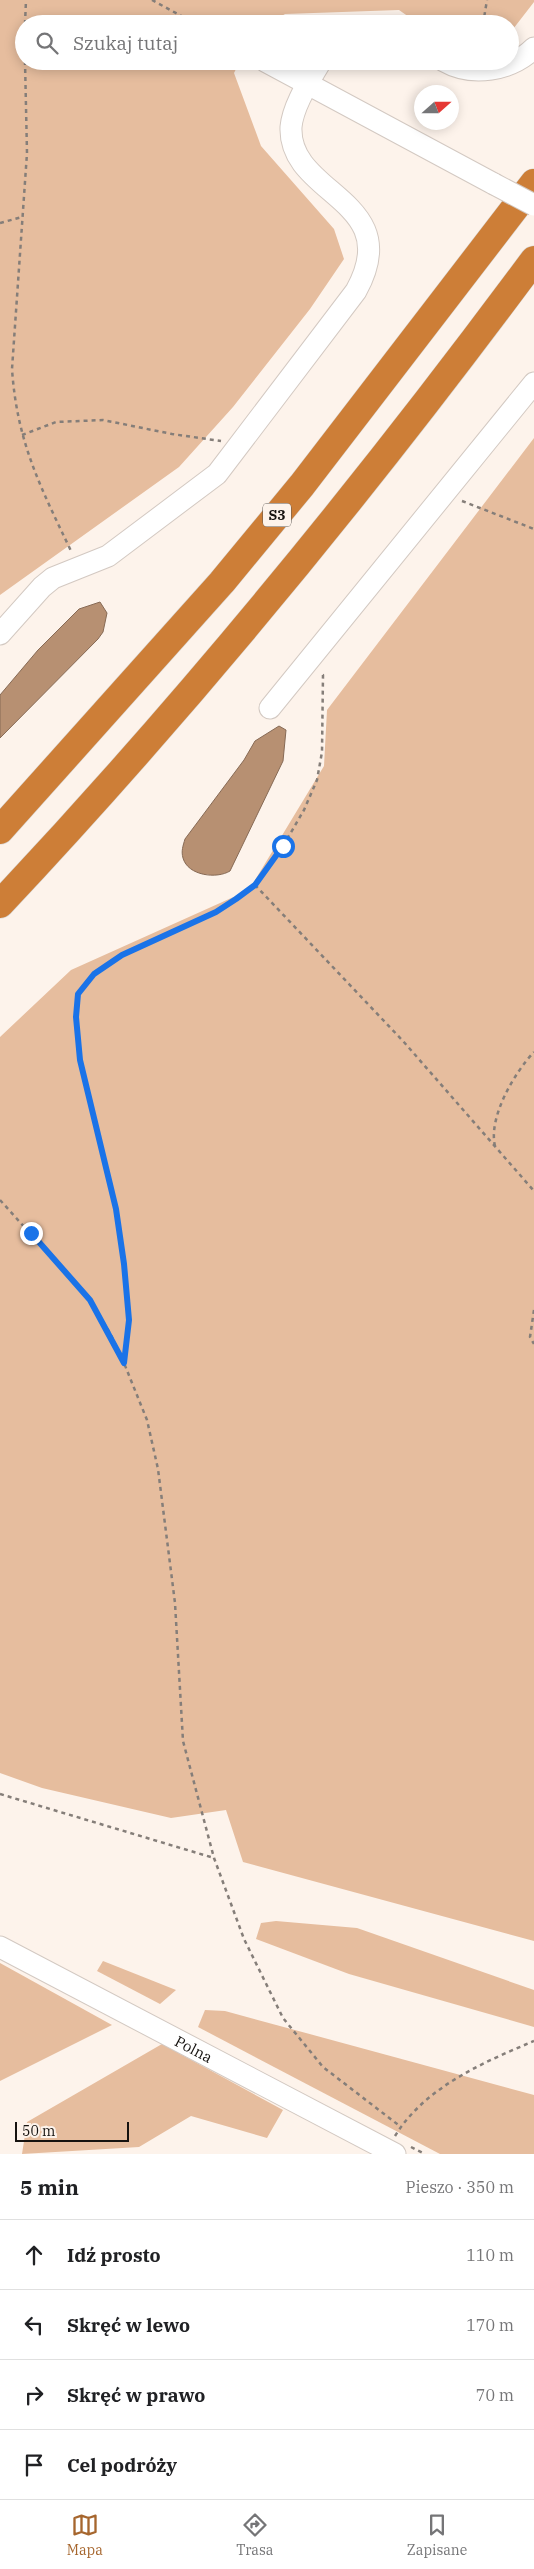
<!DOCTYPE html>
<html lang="pl">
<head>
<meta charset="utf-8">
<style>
  body { margin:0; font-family:"IBM Plex Serif",serif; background:#f6f6f6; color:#202124 }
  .compass { position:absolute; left:414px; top:85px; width:45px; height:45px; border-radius:50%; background:#fff; box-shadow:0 2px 12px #0003; rotate:69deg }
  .scale { position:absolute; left:15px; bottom:12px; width:114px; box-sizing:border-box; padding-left:5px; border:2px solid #161310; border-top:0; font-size:14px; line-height:18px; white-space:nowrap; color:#161310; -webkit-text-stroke:4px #fdf3eb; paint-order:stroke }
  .stop { position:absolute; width:15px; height:15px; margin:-11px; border:4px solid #1a73e8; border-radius:50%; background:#fff }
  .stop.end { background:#1a73e8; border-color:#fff; box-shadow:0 1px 5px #0008 }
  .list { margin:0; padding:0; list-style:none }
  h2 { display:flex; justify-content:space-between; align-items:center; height:65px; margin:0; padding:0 20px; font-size:21px }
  h2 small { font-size:16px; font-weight:400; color:#757577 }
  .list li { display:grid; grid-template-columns:32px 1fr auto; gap:15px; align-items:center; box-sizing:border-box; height:70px; padding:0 20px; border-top:1px solid #e0e0e0 }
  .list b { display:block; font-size:19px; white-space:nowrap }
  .list em { font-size:16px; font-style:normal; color:#757577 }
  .icon { flex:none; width:28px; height:28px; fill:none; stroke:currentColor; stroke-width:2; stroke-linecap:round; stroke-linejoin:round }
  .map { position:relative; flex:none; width:534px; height:2154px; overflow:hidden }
  .search { position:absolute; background:#fff; box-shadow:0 2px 12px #0003; left:15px; right:15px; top:15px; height:55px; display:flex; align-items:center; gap:12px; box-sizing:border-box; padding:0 18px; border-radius:28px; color:#757577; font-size:19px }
  .sheet { height:345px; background:#fff }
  nav { display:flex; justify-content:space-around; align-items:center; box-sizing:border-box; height:70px; border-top:1px solid #e0e0e0; background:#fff; font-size:14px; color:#757577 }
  nav a { display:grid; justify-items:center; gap:2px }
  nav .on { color:#a6662e }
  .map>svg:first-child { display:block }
  .forest { fill:#e6bd9e }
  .water { fill:#b79072; stroke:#876a55 }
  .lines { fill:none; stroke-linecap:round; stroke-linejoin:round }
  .minor-casing { stroke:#d3c9c2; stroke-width:23 }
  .highway-casing { stroke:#d5d5d4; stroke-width:29 }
  .path { stroke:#857e79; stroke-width:2.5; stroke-dasharray:4 4; stroke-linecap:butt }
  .minor { stroke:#fff; stroke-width:21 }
  .highway { stroke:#cd7e37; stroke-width:28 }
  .minor-bridge-casing { stroke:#d3c9c2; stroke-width:23; stroke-linecap:butt }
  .minor-bridge { stroke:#fff; stroke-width:21 }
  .route { stroke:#1a73e8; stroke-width:6 }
  .labels { text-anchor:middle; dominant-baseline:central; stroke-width:4.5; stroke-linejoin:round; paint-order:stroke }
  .shield { fill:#fdf3eb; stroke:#5b5652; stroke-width:1 }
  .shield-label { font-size:14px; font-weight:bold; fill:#161310 }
  .street-label { font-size:15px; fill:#161310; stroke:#fdf3eb }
</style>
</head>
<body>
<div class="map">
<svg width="534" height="2154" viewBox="0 0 534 2154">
  <rect width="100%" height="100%" fill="#fdf3eb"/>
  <!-- forest -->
  <g class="forest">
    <path d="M 0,0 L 534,0 L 534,2 L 510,33 L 510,24 L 419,24 L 399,10 L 285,14 L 268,24 L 24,24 L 24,61 L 240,61 L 234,73 L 261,146 L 334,229 L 344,259 L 310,309 L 233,407 L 179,467 L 0,595 Z"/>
    <path d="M 534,438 L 534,1941 L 243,1862 L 226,1810 L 171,1818 L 42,1788 L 0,1773 L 0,1037 L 71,970 L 249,890 L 324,766 L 327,710 Z"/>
    <path d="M 276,1921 L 357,1928 L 534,1990 L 534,2027 L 349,1974 L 256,1939 L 261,1923 Z"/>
    <path d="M 103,1961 L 176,1990 L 160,2004 L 97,1971 Z"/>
    <path d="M 0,1963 L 112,2025 L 0,2081 Z"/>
    <path d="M 205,2010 L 225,2011 L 534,2095 L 534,2154 L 440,2154 L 198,2027 Z"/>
    <path d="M 162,2044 L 283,2110 L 267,2138 L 191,2116 L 139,2147 L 22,2154 L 27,2122 Z"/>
  </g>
  <!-- water -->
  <g class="water">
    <path d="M 100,602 L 107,613 L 103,632 L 98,639 L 0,738 L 0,695 L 38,650 L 79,609 Z"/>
    <path d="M 279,726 L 286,730 L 283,761 L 230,871 C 217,879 188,876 183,858 C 181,851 183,846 185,839 L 244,760 L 255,741 Z"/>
  </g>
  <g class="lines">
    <defs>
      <g id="minor">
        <path d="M 265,61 L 494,184"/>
        <path d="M 444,61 C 472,77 511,71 534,48"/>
        <path d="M 0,634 L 42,587 L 53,578 L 108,556 L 217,474 L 356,291 C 407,199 288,196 291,127 C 293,105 310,80 321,61"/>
        <path d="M 270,708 L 534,383"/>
        <path id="s1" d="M 0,1947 L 395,2154"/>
      </g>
      <g id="highway">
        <path d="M 0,830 L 222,582 L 302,485 L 534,183"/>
        <path d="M 0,904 C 191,701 368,484 534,260"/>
      </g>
    </defs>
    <!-- minor casing -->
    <use href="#minor" class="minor-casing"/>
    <!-- highway casing -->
    <use href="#highway" class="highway-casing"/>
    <!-- path -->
    <g class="path">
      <path d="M 152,0 L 196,24"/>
      <path d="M 25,24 L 26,0"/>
      <path d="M 483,24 L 487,0"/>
      <path d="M 25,61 L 27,153 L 12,369 C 17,443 41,488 72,553"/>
      <path d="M 0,223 L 22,217"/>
      <path d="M 22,435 L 56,422 L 103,420 L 172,434 L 221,441"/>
      <path d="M 462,501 L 534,529"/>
      <path d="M 255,885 L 403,1041 L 534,1191"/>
      <path d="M 495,1146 C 488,1117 515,1072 534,1052"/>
      <path d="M 0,1200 L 90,1300 L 110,1333 L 124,1363 L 147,1420 L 158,1469 L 175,1603 L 183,1741 L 214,1858 L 244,1939 L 283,2018 L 323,2067 L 401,2127"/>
      <path d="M 534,1310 L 530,1337 L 534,1344"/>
      <path d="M 125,1362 L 129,1320 L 124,1264 L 116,1209 L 80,1060 L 76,1017 L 78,994 L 94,974 L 122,955 L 216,912 L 255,885 L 283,846 L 304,810 L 317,780 L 322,752 L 323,675 L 321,673"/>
      <path d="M 0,1794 L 214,1858"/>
      <path d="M 395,2136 C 425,2087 484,2062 534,2041"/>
      <path d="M 411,2147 L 425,2154"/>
    </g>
    <!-- minor -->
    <use href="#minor" class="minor"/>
    <!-- highway -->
    <use href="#highway" class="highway"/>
    <defs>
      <path id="minor-bridge" d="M 494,184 L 534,205"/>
    </defs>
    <!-- minor-bridge casing -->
    <use href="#minor-bridge" class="minor-bridge-casing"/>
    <!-- minor-bridge -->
    <use href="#minor-bridge" class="minor-bridge"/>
  </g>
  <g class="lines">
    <!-- route -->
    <path class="route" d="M 31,1233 L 90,1300 L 124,1363 L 129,1320 L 124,1264 L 116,1209 L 80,1060 L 76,1017 L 78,994 L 94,974 L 122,955 L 216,912 L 236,899 L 255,885 L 283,846"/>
  </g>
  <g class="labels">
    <!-- shield labels -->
    <rect class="shield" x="263" y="503.5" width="28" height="23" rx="4"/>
    <g class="shield-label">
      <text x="277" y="515">S3</text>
    </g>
    <!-- street labels -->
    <g class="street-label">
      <text stroke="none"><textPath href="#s1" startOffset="219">Polna</textPath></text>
    </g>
  </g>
</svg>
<svg class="compass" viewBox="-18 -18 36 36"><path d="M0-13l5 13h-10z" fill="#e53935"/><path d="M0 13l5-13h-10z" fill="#757577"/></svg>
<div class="scale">50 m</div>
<div class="stop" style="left:283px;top:846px"></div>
<div class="stop end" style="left:31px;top:1233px"></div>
<div class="search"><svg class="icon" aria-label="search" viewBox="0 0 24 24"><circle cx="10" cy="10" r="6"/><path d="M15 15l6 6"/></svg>Szukaj tutaj</div>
</div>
<section class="sheet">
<h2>5 min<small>Pieszo · 350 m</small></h2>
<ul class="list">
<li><svg class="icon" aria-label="ahead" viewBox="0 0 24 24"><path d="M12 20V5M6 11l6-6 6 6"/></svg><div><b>Idź prosto</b></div><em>110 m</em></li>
<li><svg class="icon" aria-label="left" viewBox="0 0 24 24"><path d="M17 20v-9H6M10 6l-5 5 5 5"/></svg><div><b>Skręć w lewo</b></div><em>170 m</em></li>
<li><svg class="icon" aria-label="right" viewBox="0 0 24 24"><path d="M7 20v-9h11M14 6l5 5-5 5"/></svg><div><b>Skręć w prawo</b></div><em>70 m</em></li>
<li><svg class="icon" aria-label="arrive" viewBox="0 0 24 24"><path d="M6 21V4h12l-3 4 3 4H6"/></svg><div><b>Cel podróży</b></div></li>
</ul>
</section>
<nav>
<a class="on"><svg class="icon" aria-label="map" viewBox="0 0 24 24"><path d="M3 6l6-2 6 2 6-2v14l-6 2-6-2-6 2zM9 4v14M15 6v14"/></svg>Mapa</a>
<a><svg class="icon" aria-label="directions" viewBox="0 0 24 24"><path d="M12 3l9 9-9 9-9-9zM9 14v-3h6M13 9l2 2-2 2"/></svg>Trasa</a>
<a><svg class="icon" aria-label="saved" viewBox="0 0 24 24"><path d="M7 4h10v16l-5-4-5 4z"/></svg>Zapisane</a>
</nav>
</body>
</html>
